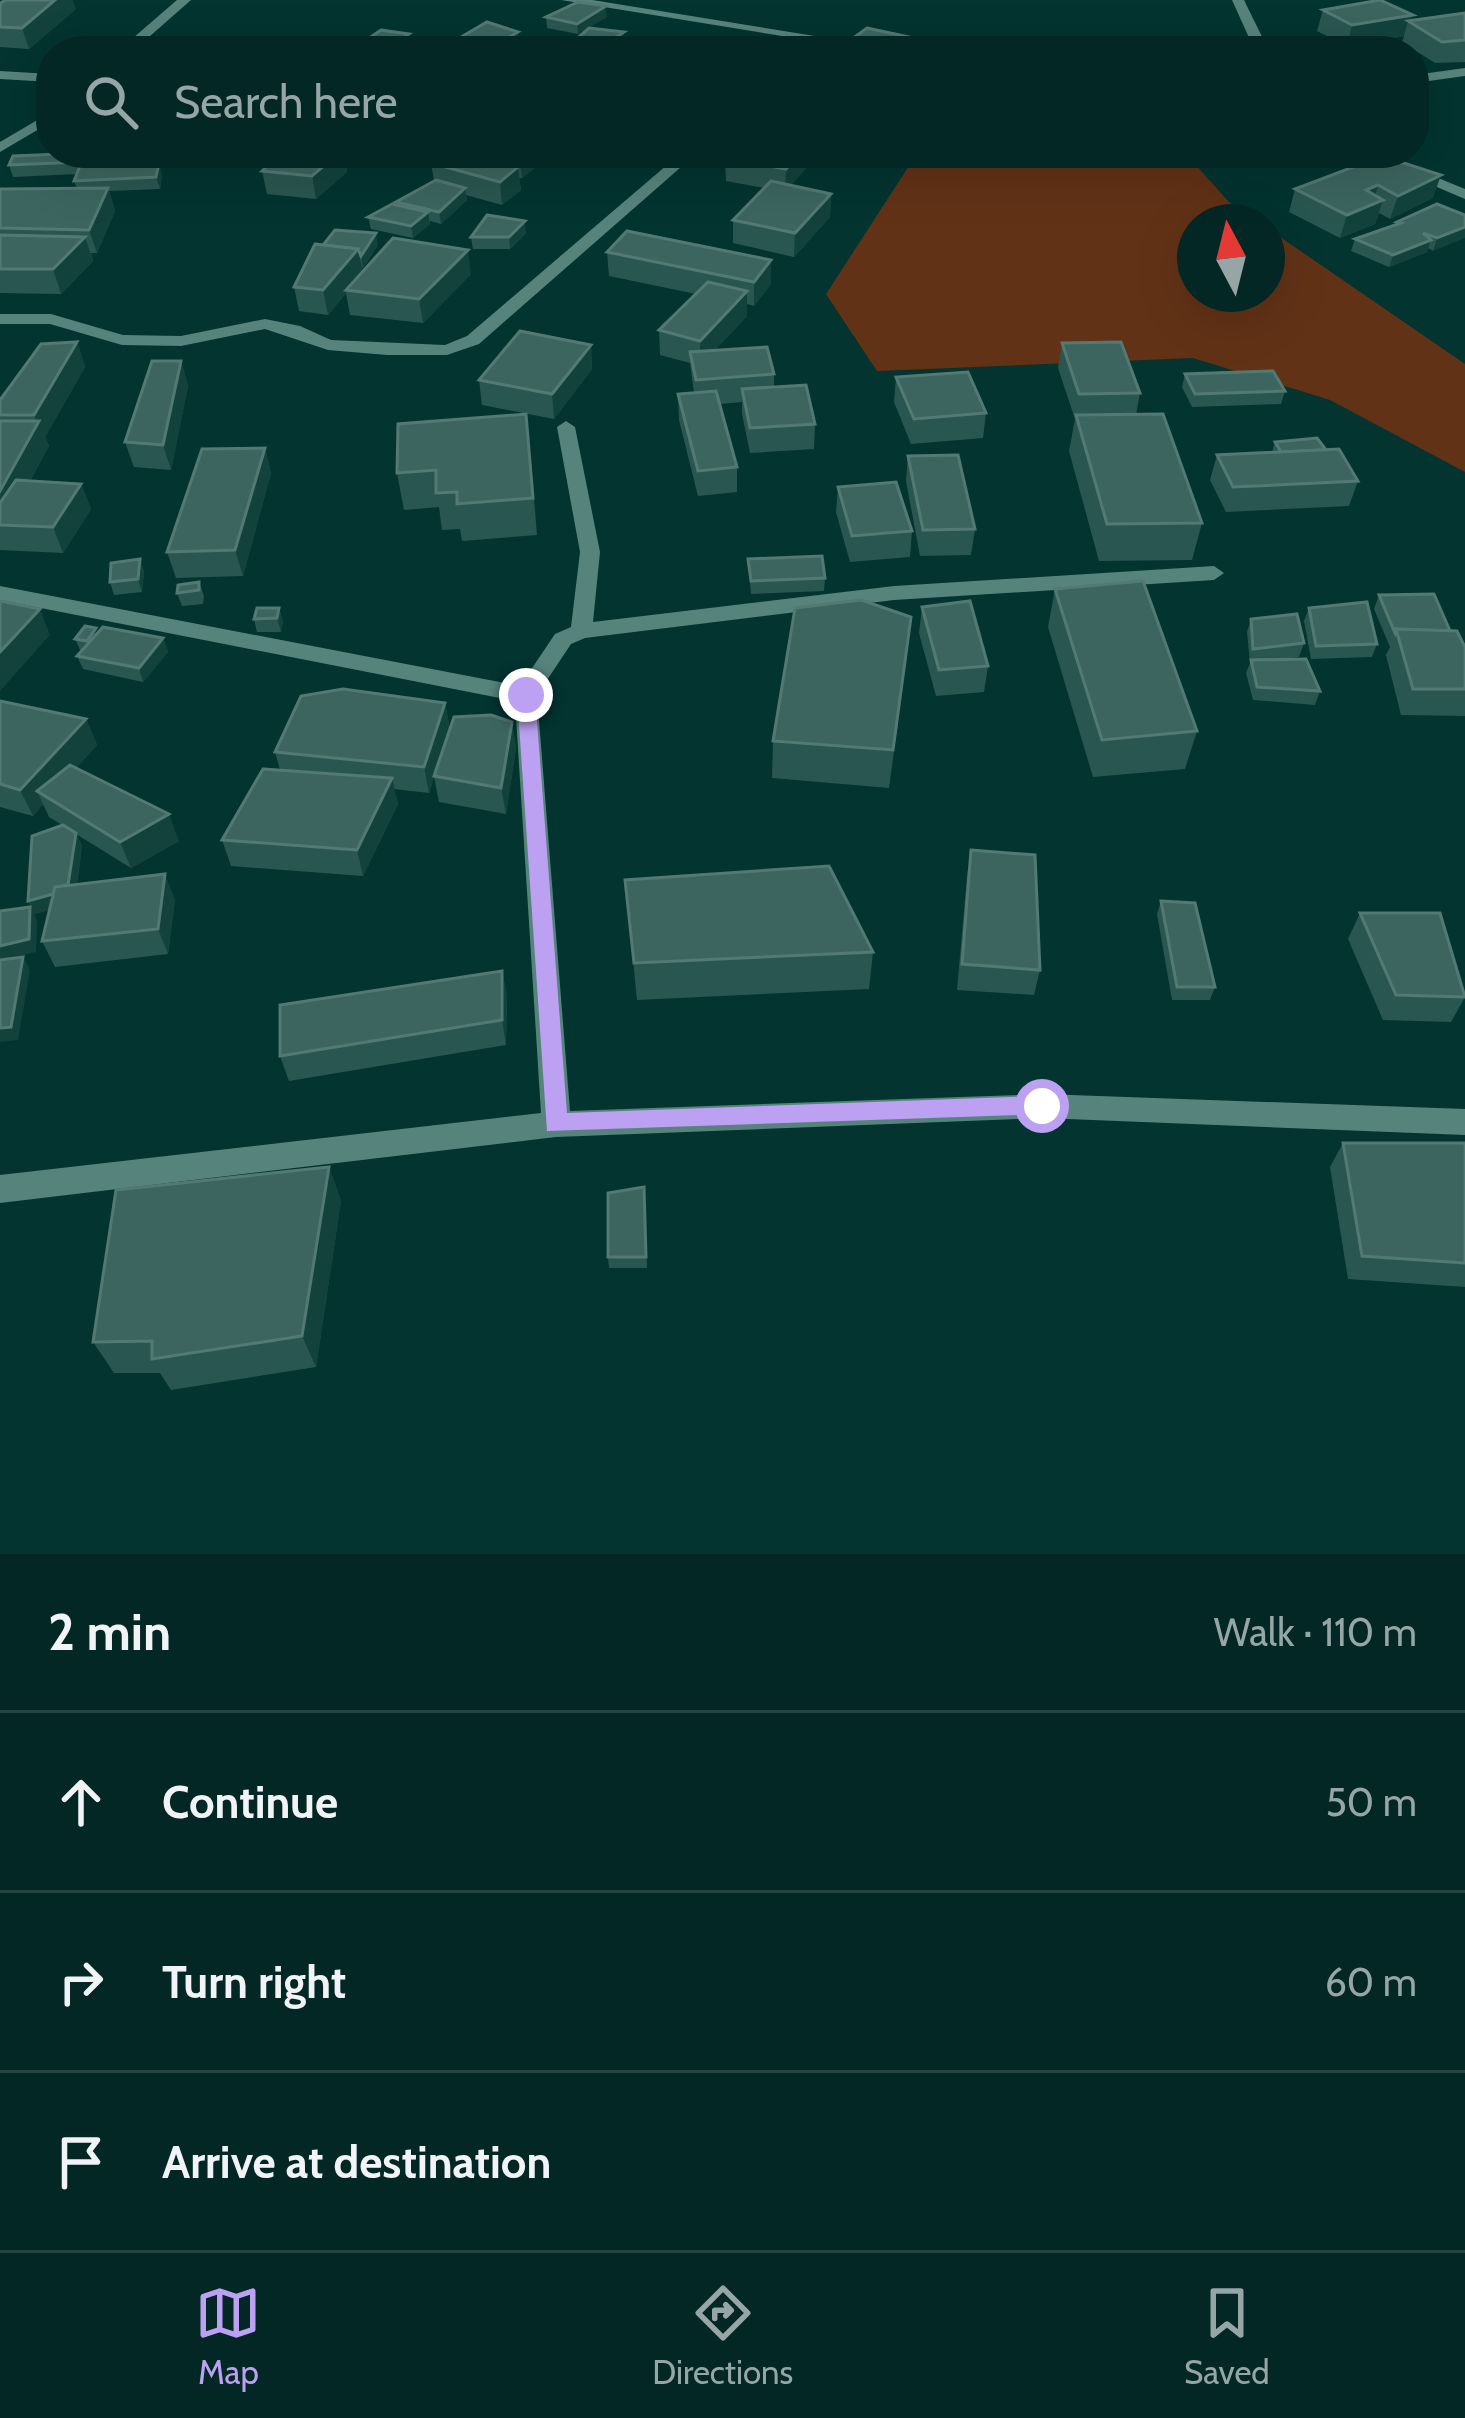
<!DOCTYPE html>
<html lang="en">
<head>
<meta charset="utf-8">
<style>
  body { margin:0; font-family:Cabin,sans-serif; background:#103331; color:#f1f3f6 }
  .compass { position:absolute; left:1177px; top:204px; width:108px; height:108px; border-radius:50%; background:#022724; box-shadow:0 12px 48px #0002; rotate:353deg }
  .stop { position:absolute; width:36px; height:36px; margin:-27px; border:9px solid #bca0f2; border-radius:50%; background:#fff }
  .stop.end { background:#bca0f2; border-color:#fff; box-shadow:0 3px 12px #0008 }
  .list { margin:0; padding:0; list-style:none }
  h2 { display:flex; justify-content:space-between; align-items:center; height:156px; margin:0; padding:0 48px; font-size:51px }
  h2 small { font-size:39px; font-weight:400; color:#96a5a6 }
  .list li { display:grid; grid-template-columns:78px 1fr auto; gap:36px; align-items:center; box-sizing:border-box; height:180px; padding:0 48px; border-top:3px solid #234441 }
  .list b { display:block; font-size:45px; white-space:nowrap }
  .list em { font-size:39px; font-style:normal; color:#96a5a6 }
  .icon { flex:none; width:66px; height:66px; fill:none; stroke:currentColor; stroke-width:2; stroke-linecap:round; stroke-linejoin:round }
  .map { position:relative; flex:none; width:1465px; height:1554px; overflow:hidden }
  .search { position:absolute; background:#022724; box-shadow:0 12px 48px #0002; left:36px; right:36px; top:36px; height:132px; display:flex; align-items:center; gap:30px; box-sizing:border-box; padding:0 42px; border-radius:48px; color:#96a5a6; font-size:45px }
  .sheet { height:696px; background:#022724 }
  nav { display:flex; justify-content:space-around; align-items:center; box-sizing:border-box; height:168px; border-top:3px solid #234441; background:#022724; font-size:33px; color:#96a5a6 }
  nav a { display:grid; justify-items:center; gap:6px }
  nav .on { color:#bca0f2 }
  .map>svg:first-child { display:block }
  .green { fill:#623216 }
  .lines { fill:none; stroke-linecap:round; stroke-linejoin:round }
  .street { fill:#57837d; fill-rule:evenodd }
  .wall { fill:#2a5651 }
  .shaded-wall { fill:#13423d }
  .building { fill:#3c6560; stroke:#527974; stroke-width:3 }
  .route { fill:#bca0f2 }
</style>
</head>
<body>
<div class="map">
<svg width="1465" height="1554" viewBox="0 0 1465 1554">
  <rect width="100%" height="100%" fill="#033430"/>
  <!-- green -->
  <path class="green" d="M 1185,153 L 1229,202 L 1258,222 L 1195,222 L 1195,294 L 1267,294 L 1267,228 L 1465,364 L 1465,472 L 1330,400 L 1193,358 L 877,371 L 826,294 L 916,155 Z"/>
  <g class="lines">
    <!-- street -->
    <g class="street">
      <path d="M 177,0 L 191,0 L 133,51 L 118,51 Z"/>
      <path d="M 561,0 L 592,0 L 907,51 L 874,51 Z"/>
      <path d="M 1232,0 L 1244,0 L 1269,51 L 1255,51 Z"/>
      <path d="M 1465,68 L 1465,76 L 1414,83 L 1414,75 Z"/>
      <path d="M 0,71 L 51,74 L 51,82 L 0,79 Z"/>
      <path d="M 51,112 L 51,122 L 0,152 L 0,142 Z"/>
      <path d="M 681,153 L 697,153 L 479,344 L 447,355 L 387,355 L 328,350 L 265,329 L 181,346 L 122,345 L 50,324 L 0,324 L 0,314 L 51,314 L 123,335 L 181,336 L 265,319 L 300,326 L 331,340 L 445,345 L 467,336 Z"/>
      <path d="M 1357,153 L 1377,153 L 1465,189 L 1465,199 Z"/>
      <path d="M 566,421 L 575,427 L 600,552 L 593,622 L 894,586 L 1214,566 L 1224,573 L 1214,580 L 894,600 L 585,638 L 571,644 L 537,695 L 570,1111 L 1043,1094 L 1465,1109 L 1465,1135 L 1043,1118 L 556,1137 L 0,1203 L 0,1175 L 541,1113 L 515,701 L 0,600 L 0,586 L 520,686 L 555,634 L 571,627 L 580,552 L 557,427 Z"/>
    </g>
  </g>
  <!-- wall -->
  <g class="wall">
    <path d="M 0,0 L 2,3 L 76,9 L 29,49 L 0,47 Z"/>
    <path d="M 1323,10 L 1411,21 L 1465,13 L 1465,62 L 1435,63 L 1402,42 L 1404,36 L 1347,46 L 1317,31 Z"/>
    <path d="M 546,17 L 607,17 L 578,34 L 547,28 Z"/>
    <path d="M 624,32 L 624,43 L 612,51 L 575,51 L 574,41 Z"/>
    <path d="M 852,39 L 956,51 L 851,51 Z"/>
    <path d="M 86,153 L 89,166 L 162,175 L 160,189 L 109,191 L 115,211 L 97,253 L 91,253 L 93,261 L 61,294 L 0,293 L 0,189 L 77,188 L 74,181 L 77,174 L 13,177 L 9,165 Z"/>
    <path d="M 173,153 L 217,153 L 204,165 L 175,158 Z"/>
    <path d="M 280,153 L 344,153 L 347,172 L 316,199 L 267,194 L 262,171 Z"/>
    <path d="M 446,153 L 553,153 L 522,178 L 519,178 L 521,190 L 502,205 L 466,195 L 467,200 L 441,224 L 430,221 L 430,224 L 413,238 L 371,229 L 368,217 L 397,205 L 396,202 L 434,181 L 431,163 Z"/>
    <path d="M 817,156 L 791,185 L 831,194 L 830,217 L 794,257 L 733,243 L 733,220 L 764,188 L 726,181 L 725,158 Z"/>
    <path d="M 1382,156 L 1433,198 L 1390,219 L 1379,213 L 1375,224 L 1340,238 L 1289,212 L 1295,189 Z"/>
    <path d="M 1465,215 L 1433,251 L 1428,248 L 1427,252 L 1389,267 L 1351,251 L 1355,239 L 1396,225 L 1397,222 Z"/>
    <path d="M 526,233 L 510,249 L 473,249 L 471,237 Z"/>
    <path d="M 378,245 L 362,268 L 362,271 L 471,274 L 423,323 L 350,315 L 346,293 L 328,315 L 299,311 L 294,287 Z"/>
    <path d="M 607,252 L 771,284 L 754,306 L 747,304 L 747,316 L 715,350 L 774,374 L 774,387 L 815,424 L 814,449 L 750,453 L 742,414 L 742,402 L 719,404 L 737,467 L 737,492 L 698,496 L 679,420 L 678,394 L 694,393 L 690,363 L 660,355 L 659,330 L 696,294 L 609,276 Z"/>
    <path d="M 77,342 L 85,367 L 45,437 L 49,446 L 30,481 L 81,484 L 91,509 L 63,553 L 0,550 L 0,400 Z"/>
    <path d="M 1062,343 L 1140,393 L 1136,415 L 1202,523 L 1192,560 L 1099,561 L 1069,451 L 1075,419 L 1058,368 Z"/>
    <path d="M 591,345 L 592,369 L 554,419 L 482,405 L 479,380 Z"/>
    <path d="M 181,361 L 188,386 L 171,470 L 134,467 L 125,442 Z"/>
    <path d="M 1185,374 L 1285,391 L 1281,404 L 1192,407 L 1182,387 Z"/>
    <path d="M 896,377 L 986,413 L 983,438 L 911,444 L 894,402 Z"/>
    <path d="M 1275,442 L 1326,450 L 1358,481 L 1349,506 L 1226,512 L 1210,480 L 1217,455 L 1272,452 Z"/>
    <path d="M 265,448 L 271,473 L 243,576 L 176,578 L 167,552 Z"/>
    <path d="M 530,451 L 537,535 L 462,541 L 460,529 L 442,530 L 439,507 L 404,510 L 397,473 Z"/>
    <path d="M 908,456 L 975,529 L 971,555 L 920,556 L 906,481 Z"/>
    <path d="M 838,487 L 912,531 L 910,557 L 850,562 L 836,512 Z"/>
    <path d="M 140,559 L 144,572 L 142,592 L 114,595 L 110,582 Z"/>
    <path d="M 748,559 L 825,578 L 824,591 L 751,594 Z"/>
    <path d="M 199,582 L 204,596 L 203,604 L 182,606 L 177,593 Z"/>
    <path d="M 1055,589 L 1197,731 L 1185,769 L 1093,777 L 1048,627 Z"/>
    <path d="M 1379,595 L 1450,631 L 1465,647 L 1465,716 L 1401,715 L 1386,655 L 1390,647 L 1374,609 Z"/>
    <path d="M 922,607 L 988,666 L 984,692 L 936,696 L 919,633 Z"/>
    <path d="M 279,608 L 283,621 L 281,632 L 257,632 L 254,619 Z"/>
    <path d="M 1309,608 L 1377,644 L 1372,657 L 1311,659 L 1304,621 Z"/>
    <path d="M 1251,619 L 1304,643 L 1299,657 L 1276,660 L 1320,691 L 1315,705 L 1253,700 L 1246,673 L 1250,663 L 1247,632 Z"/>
    <path d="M 98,632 L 163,638 L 168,652 L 143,682 L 83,669 L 77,656 L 81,652 L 75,639 Z"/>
    <path d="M 907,655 L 889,788 L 772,778 L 773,741 Z"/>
    <path d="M 0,701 L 86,719 L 97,745 L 76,768 L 179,841 L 131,868 L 76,834 L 82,846 L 77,884 L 175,900 L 168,954 L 55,967 L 42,941 L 49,910 L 34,914 L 28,901 L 62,825 L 49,817 L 43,804 L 33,816 L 0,807 Z"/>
    <path d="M 445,703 L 450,729 L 512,722 L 516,748 L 506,814 L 439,802 L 434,777 L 429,793 L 394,789 L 398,804 L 363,876 L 231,866 L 222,840 L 280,770 L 275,752 Z"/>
    <path d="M 971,850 L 1040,970 L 1034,995 L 957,990 L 967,876 Z"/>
    <path d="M 625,880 L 873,952 L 869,989 L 637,1000 Z"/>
    <path d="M 1161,901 L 1215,987 L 1210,1000 L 1172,1000 L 1157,914 Z"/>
    <path d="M 1360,913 L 1465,997 L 1451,1022 L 1383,1020 L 1348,939 Z"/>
    <path d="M 502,971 L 507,996 L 506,1045 L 289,1081 L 280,1056 Z"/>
    <path d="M 1343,1143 L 1465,1143 L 1465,1287 L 1348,1279 L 1330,1167 Z"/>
    <path d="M 329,1167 L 341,1201 L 316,1367 L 171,1390 L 160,1373 L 114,1373 L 93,1342 Z"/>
    <path d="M 644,1187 L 647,1268 L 609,1268 L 608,1257 Z"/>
  </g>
  <!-- shaded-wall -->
  <g class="shaded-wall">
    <path d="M 55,0 L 73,0 L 76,9 L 29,49 L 22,28 Z"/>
    <path d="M 606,6 L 607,17 L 578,34 L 577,24 Z"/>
    <path d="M 1413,15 L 1410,22 L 1408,21 L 1404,36 L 1347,46 L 1352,25 Z"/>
    <path d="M 518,32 L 520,51 L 485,51 Z"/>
    <path d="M 624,32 L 624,43 L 612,51 L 599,51 L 599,48 Z"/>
    <path d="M 409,34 L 411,45 L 402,51 L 384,51 Z"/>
    <path d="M 202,153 L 217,153 L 204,165 Z"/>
    <path d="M 336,153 L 344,153 L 347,172 L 316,199 L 312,176 Z"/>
    <path d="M 522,153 L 553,153 L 522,178 L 519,155 Z"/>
    <path d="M 800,153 L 817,153 L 817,156 L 785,192 L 786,169 Z"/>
    <path d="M 159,163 L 162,175 L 160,189 L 156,177 Z"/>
    <path d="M 518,167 L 521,190 L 502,205 L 500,182 Z"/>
    <path d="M 1441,175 L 1433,198 L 1390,219 L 1398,196 Z"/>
    <path d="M 1378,185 L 1373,204 L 1383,200 L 1375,224 L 1340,238 L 1347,215 L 1366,190 Z"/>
    <path d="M 108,188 L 115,211 L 97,253 L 89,230 Z"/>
    <path d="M 465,188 L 467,200 L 441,224 L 439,212 Z"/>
    <path d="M 831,194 L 830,217 L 794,257 L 795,233 Z"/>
    <path d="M 428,212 L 430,224 L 413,238 L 411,226 Z"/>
    <path d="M 525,221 L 526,233 L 510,249 L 509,237 Z"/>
    <path d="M 1465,227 L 1465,238 L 1433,251 L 1437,238 Z"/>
    <path d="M 376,233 L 378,245 L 363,269 L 361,256 Z"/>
    <path d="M 85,237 L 93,261 L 61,294 L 53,269 Z"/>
    <path d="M 1431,240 L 1427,252 L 1389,267 L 1393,255 Z"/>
    <path d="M 358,249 L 363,273 L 346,290 L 346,293 L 328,315 L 323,290 Z"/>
    <path d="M 468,250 L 471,274 L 423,323 L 419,299 Z"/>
    <path d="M 771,260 L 771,284 L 754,306 L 754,282 Z"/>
    <path d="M 747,291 L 747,316 L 700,366 L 700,341 Z"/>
    <path d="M 77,342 L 85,367 L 45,437 L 49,446 L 7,523 L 0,507 L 0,491 L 37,424 L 34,415 Z"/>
    <path d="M 591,345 L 592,369 L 554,419 L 552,394 Z"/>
    <path d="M 181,361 L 188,386 L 171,470 L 163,445 Z"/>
    <path d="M 265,448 L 271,473 L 243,576 L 235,550 Z"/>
    <path d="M 81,484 L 91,509 L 63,553 L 53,527 Z"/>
    <path d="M 140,559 L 144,572 L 142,592 L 138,579 Z"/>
    <path d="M 279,608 L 283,621 L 281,632 L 277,618 Z"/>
    <path d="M 40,609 L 50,635 L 0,691 L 0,652 Z"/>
    <path d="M 163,638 L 168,652 L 143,682 L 139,668 Z"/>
    <path d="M 445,703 L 450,729 L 429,793 L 424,767 Z"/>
    <path d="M 86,719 L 97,745 L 49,798 L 37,791 L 43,804 L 33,816 L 20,790 Z"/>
    <path d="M 512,722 L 516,748 L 506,814 L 501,788 Z"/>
    <path d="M 392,778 L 398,804 L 363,876 L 357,850 Z"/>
    <path d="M 169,814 L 179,841 L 131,868 L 120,842 Z"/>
    <path d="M 76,833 L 82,846 L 74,904 L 34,914 L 28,901 Z"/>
    <path d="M 165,874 L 175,900 L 168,954 L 158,929 Z"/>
    <path d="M 30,907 L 37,920 L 36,952 L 0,961 L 0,946 Z"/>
    <path d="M 23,957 L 30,970 L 18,1040 L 0,1042 L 0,1028 Z"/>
    <path d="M 502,971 L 507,996 L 506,1045 L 502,1020 Z"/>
    <path d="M 329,1167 L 341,1201 L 316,1367 L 302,1336 Z"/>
  </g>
  <!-- building -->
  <g class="building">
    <path d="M 5,0 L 55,0 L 22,28 L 0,27 L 0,4 Z"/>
    <path d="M 1380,0 L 1413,15 L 1352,25 L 1323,10 Z"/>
    <path d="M 578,2 L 606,6 L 577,24 L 546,17 Z"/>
    <path d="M 1465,13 L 1465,40 L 1442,42 L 1408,21 Z"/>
    <path d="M 487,22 L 518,32 L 485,51 L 458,51 L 444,47 Z"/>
    <path d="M 589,28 L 624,32 L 599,48 L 574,41 Z"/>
    <path d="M 867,28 L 956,47 L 951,51 L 909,51 L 852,39 Z"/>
    <path d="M 381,30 L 409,34 L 384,51 L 350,51 Z"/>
    <path d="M 706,41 L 739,51 L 693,51 Z"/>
    <path d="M 526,47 L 548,51 L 520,51 Z"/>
    <path d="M 86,153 L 84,162 L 9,165 L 13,156 Z"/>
    <path d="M 280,153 L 339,153 L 312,176 L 262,171 Z"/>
    <path d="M 448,153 L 468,153 L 518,167 L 500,182 L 431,163 Z"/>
    <path d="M 730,153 L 800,153 L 786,169 L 725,158 Z"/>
    <path d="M 1382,156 L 1441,175 L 1398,196 L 1378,185 L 1366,190 L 1383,200 L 1347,215 L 1295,189 Z"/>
    <path d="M 159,163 L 156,177 L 74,181 L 80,166 Z"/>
    <path d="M 436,180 L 465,188 L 439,212 L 396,202 Z"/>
    <path d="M 771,181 L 831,194 L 795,233 L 733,220 Z"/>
    <path d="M 108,188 L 89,230 L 0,228 L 0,189 Z"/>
    <path d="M 392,204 L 428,212 L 411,226 L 368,217 Z"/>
    <path d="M 1437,204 L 1465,215 L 1465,227 L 1437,238 L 1423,233 L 1431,240 L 1393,255 L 1355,239 L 1401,223 L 1397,222 Z"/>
    <path d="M 487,215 L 525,221 L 509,237 L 471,237 Z"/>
    <path d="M 335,230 L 376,233 L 361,256 L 358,249 L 323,245 Z"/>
    <path d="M 627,231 L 771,260 L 754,282 L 607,252 Z"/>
    <path d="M 0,235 L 85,237 L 53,269 L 0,269 Z"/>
    <path d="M 393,238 L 468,250 L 419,299 L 346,290 Z"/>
    <path d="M 315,244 L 358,249 L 323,290 L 294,287 Z"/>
    <path d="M 708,282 L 747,291 L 700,341 L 659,330 Z"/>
    <path d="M 520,331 L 591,345 L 552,394 L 479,380 Z"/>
    <path d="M 77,342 L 34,415 L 0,415 L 0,400 L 41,344 Z"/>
    <path d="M 1121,342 L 1140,393 L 1079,394 L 1062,343 Z"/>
    <path d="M 767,347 L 774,374 L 696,380 L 690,352 Z"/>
    <path d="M 152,361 L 181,361 L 163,445 L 125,442 Z"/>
    <path d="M 1273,371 L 1285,391 L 1195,394 L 1185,374 Z"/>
    <path d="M 968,372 L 986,413 L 914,419 L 896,377 Z"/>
    <path d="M 806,385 L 815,424 L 750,428 L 742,389 Z"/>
    <path d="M 716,391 L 737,467 L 698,471 L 678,394 Z"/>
    <path d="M 526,414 L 533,498 L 457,504 L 457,492 L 436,493 L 436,470 L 397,473 L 398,424 Z"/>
    <path d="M 1163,414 L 1202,523 L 1107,524 L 1076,415 Z"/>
    <path d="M 0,421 L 39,421 L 0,491 Z"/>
    <path d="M 1317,438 L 1326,450 L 1281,452 L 1275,442 Z"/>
    <path d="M 265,448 L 235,550 L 167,552 L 202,449 Z"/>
    <path d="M 1339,449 L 1358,481 L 1233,487 L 1217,455 Z"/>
    <path d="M 958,455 L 975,529 L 923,530 L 908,456 Z"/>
    <path d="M 16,480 L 81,484 L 53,527 L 0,525 L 0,503 Z"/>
    <path d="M 896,482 L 912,531 L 852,536 L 838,487 Z"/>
    <path d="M 822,556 L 825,578 L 751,581 L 748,559 Z"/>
    <path d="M 140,559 L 138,579 L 110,582 L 111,563 Z"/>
    <path d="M 1143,581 L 1197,731 L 1102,740 L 1055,589 Z"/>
    <path d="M 199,582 L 199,590 L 177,593 L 178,585 Z"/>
    <path d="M 1434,594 L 1450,631 L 1396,629 L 1395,633 L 1379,595 Z"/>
    <path d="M 861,600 L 911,617 L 893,750 L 773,741 L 795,608 Z"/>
    <path d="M 0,601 L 40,609 L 0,652 Z"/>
    <path d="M 970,601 L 988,666 L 939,670 L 922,607 Z"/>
    <path d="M 1367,602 L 1377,644 L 1316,646 L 1309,608 Z"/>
    <path d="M 257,608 L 279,608 L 277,618 L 254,619 Z"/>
    <path d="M 1297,614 L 1304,643 L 1253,649 L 1251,619 Z"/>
    <path d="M 85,626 L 96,628 L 87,641 L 75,639 Z"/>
    <path d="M 103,627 L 163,638 L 139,668 L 77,656 Z"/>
    <path d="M 1396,629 L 1457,631 L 1465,647 L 1465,689 L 1413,689 Z"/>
    <path d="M 1306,659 L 1320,691 L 1257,687 L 1251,660 Z"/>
    <path d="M 343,689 L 445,703 L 424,767 L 275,752 L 301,696 Z"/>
    <path d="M 0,701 L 86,719 L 20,790 L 0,784 Z"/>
    <path d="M 491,715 L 512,722 L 501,788 L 434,776 L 454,717 Z"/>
    <path d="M 70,765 L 169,814 L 120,842 L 37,791 Z"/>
    <path d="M 263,769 L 392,778 L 357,850 L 222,840 Z"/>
    <path d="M 63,825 L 76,833 L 68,885 L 55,887 L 53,894 L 28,901 L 32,836 Z"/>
    <path d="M 971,850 L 1035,855 L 1040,970 L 962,964 Z"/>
    <path d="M 829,866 L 873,952 L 634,963 L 625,880 Z"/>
    <path d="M 165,874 L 158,929 L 42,941 L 55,887 Z"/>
    <path d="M 1161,901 L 1195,903 L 1215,987 L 1177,987 Z"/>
    <path d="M 30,907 L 29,939 L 0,946 L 0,911 Z"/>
    <path d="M 1360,913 L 1440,913 L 1465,997 L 1396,995 Z"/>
    <path d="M 23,957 L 11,1027 L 0,1028 L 0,960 Z"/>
    <path d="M 502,971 L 502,1020 L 280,1056 L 280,1005 Z"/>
    <path d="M 1343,1143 L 1465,1143 L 1465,1263 L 1362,1256 Z"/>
    <path d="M 329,1167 L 302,1336 L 152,1359 L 152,1341 L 93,1342 L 116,1190 Z"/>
    <path d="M 644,1187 L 646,1257 L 608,1257 L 608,1193 Z"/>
  </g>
  <!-- route -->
  <path class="route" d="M 526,688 L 535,695 L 567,1113 L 1042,1096 L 1054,1106 L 1051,1114 L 547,1131 L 517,695 Z"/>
</svg>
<svg class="compass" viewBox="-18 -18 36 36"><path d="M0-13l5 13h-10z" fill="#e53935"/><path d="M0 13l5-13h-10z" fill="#96a5a6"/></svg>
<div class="stop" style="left:1042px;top:1106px"></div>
<div class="stop end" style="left:526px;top:695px"></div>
<div class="search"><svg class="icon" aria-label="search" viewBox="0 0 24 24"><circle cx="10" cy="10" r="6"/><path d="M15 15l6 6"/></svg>Search here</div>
</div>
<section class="sheet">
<h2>2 min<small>Walk · 110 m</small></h2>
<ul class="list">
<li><svg class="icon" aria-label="ahead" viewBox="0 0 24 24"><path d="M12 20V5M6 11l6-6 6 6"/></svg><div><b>Continue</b></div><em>50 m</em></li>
<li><svg class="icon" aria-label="right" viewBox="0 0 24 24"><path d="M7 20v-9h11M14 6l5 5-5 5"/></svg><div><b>Turn right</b></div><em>60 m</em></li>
<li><svg class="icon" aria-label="arrive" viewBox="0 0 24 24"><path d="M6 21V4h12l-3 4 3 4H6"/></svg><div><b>Arrive at destination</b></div></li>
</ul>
</section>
<nav>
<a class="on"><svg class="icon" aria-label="map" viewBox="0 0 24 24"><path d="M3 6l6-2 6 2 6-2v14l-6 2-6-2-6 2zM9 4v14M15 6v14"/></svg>Map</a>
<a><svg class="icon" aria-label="directions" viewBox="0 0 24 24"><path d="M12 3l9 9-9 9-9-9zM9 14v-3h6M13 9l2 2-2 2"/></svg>Directions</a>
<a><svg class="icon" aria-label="saved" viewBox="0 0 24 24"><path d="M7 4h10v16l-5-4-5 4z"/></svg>Saved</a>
</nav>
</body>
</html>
